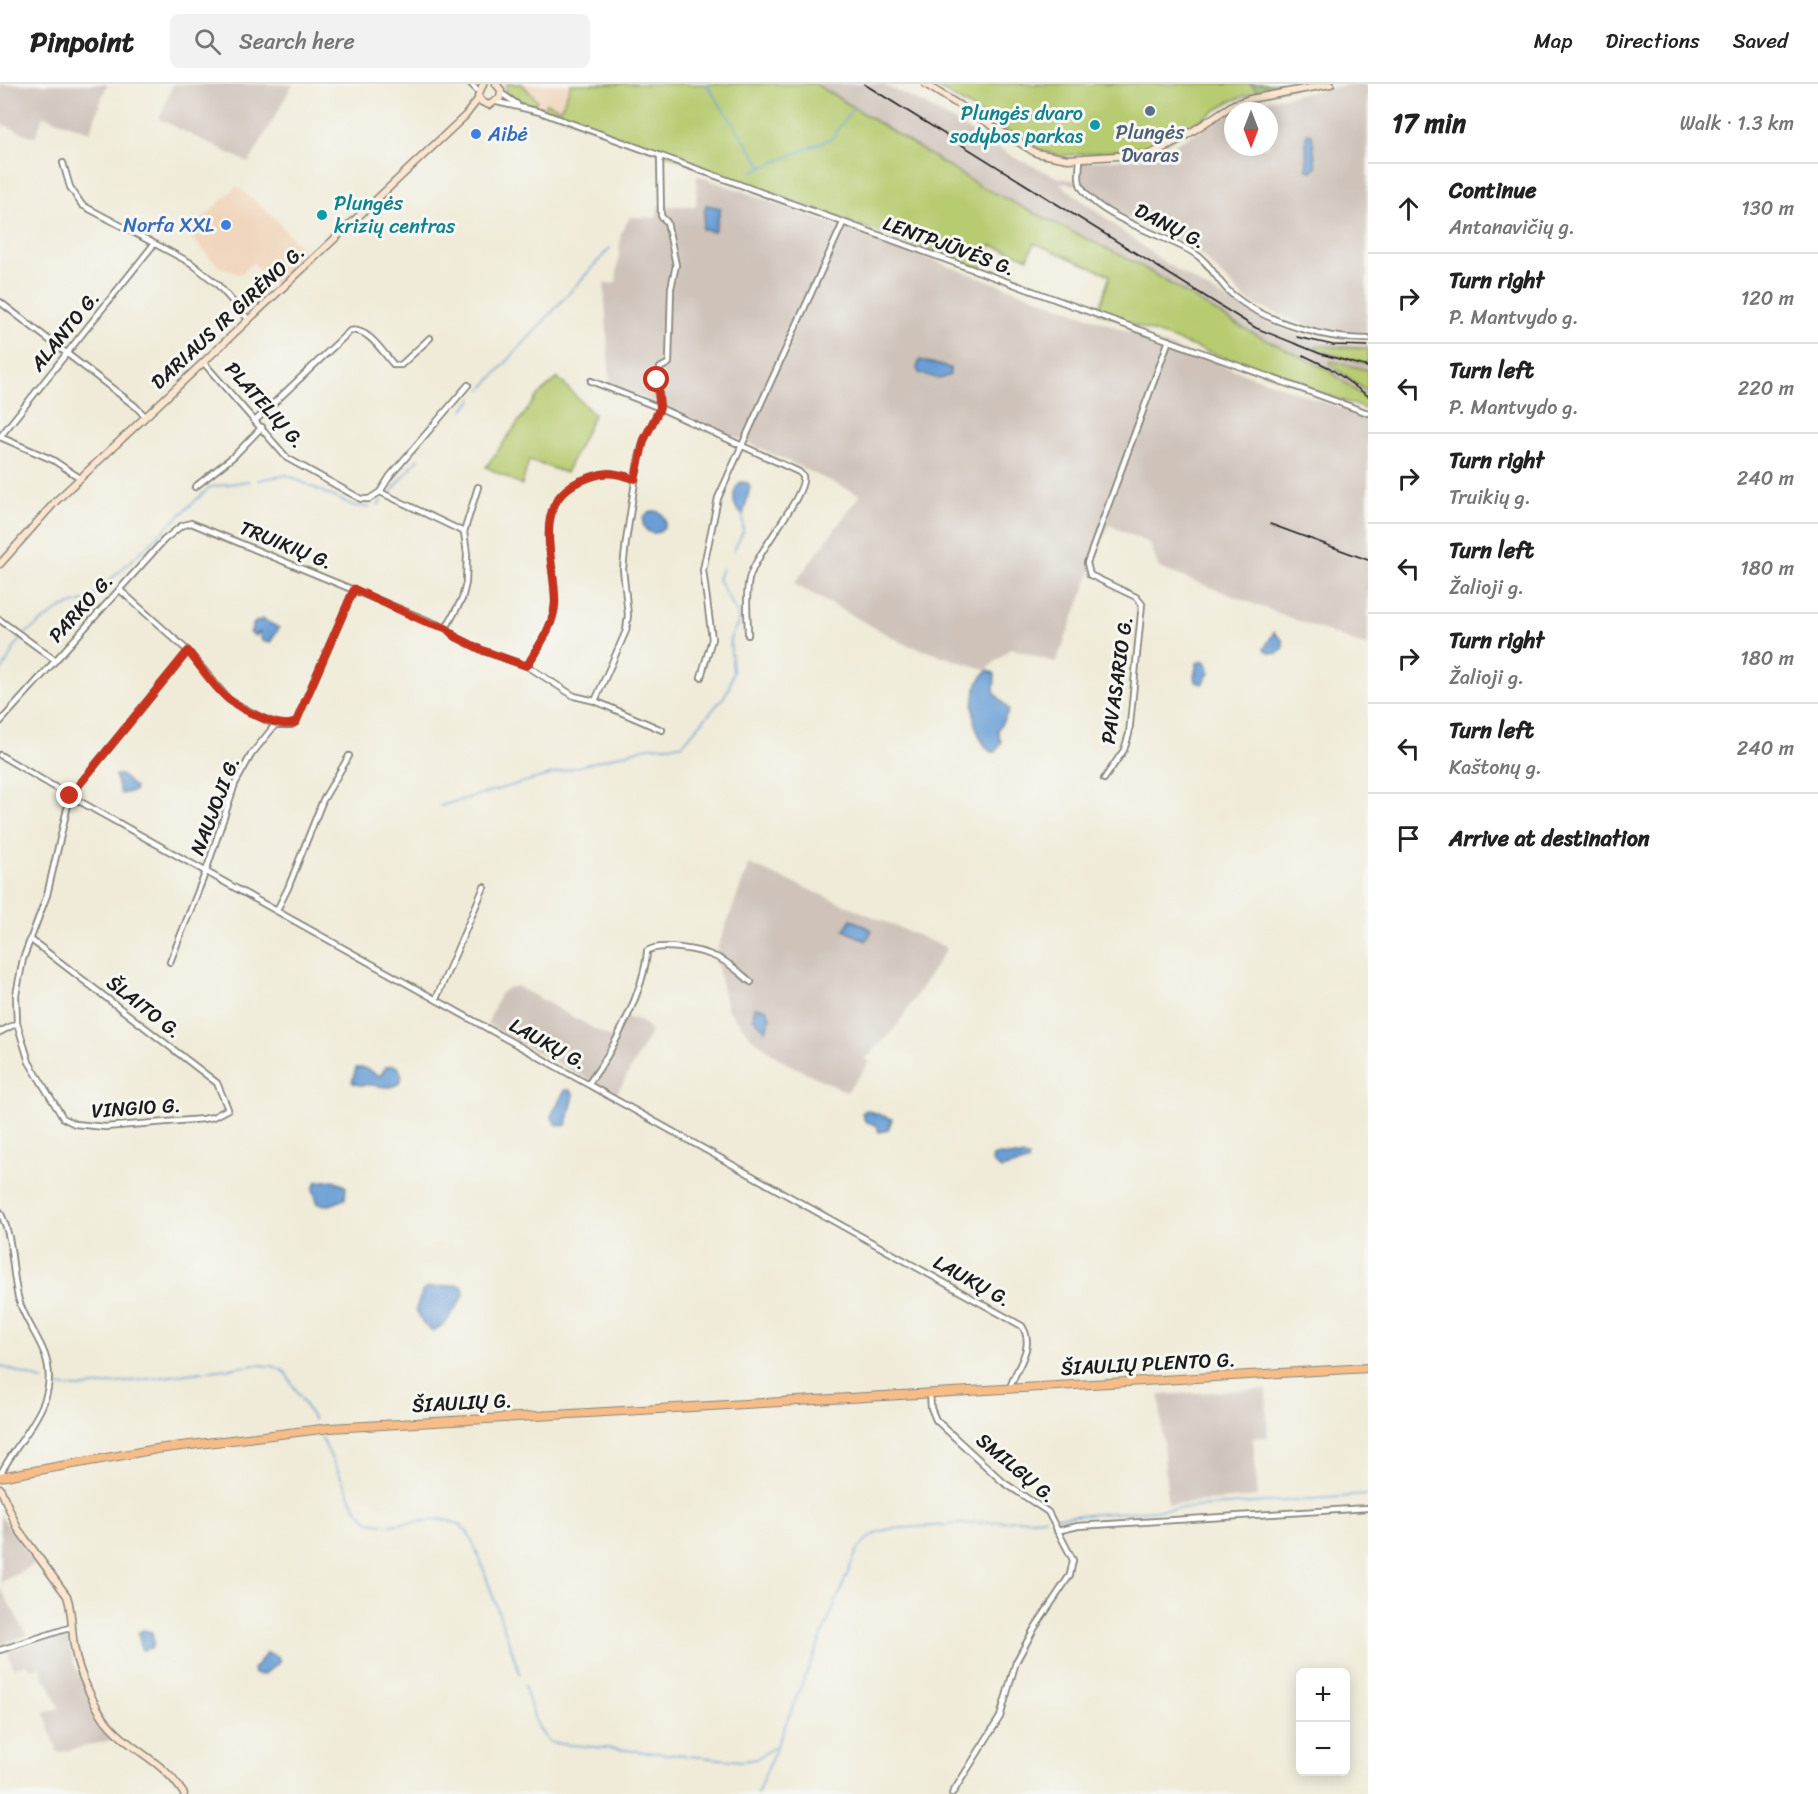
<!DOCTYPE html>
<html lang="en">
<head>
<meta charset="utf-8">
<style>
  body { margin:0; font-family:Sriracha,sans-serif; background:#f2f2f2; color:#222 }
  .controls { position:absolute; right:18px; bottom:18px; display:grid; overflow:hidden; border-radius:9px; box-shadow:0 3px 15px #0003 }
  .controls button { width:54px; height:54px; display:grid; place-items:center; padding:0; border:0; border-bottom:2px solid #e0e0e0; background:#fff; color:#222; font:30px sans-serif }
  .compass { position:absolute; left:1224px; top:18px; width:54px; height:54px; border-radius:50%; background:#fff; box-shadow:0 3px 15px #0003; rotate:180deg }
  .stop { position:absolute; width:18px; height:18px; margin:-14px; border:4px solid #c8321e; border-radius:50%; background:#fff }
  .stop.end { background:#c8321e; border-color:#fff; box-shadow:0 2px 6px #0008 }
  .list { margin:0; padding:0; list-style:none }
  h2 { display:flex; justify-content:space-between; align-items:center; height:78px; margin:0; padding:0 24px; font-size:26px }
  h2 small { font-size:20px; font-weight:400; color:#767676 }
  .list li { display:grid; grid-template-columns:39px 1fr auto; gap:18px; align-items:center; box-sizing:border-box; height:90px; padding:0 24px; border-top:2px solid #e0e0e0 }
  .list b { display:block; font-size:22px; white-space:nowrap }
  .list p { margin:0; font-size:20px; white-space:nowrap; color:#767676 }
  .list em { font-size:20px; font-style:normal; color:#767676 }
  .icon { flex:none; width:33px; height:33px; fill:none; stroke:currentColor; stroke-width:2; stroke-linecap:round; stroke-linejoin:round }
  .map { position:relative; flex:none; width:1368px; height:1710px; overflow:hidden }
  header { display:flex; align-items:center; gap:36px; box-sizing:border-box; height:84px; padding:0 30px; background:#fff; border-bottom:2px solid #e0e0e0 }
  header strong { font-size:28px }
  nav { display:flex; gap:33px; margin-inline-start:auto; font-size:21px }
  .search { width:420px; height:54px; background:#f2f2f2; display:flex; align-items:center; gap:15px; box-sizing:border-box; padding:0 21px; border-radius:9px; color:#767676; font-size:22px }
  main { display:flex }
  aside { flex:1; background:#fff }
  .map>svg:first-child { display:block }
  .built { fill:#f0d6bc }
  .industrial { fill:#cec2b9; fill-rule:evenodd }
  .green { fill:#b7cb6f; stroke:#6a7446; stroke-width:1.5 }
  .forest { fill:#91af62; stroke:#56663f; stroke-width:1.5 }
  .water { fill:#699fd6; stroke:#425e79; stroke-width:1.5 }
  .lines { fill:none; stroke-linecap:round; stroke-linejoin:round }
  .stream { stroke:#699fd6; stroke-width:1.5 }
  .street-casing { stroke:#86847a; stroke-width:8 }
  .secondary-casing { stroke:#86847a; stroke-width:9 }
  .highway-casing { stroke:#86847a; stroke-width:10 }
  .street { stroke:#fff; stroke-width:4.5 }
  .secondary { stroke:#fce5cf; stroke-width:6 }
  .highway { stroke:#f7bd88; stroke-width:8 }
  .rail { stroke:#1c1c1c; stroke-width:1.5 }
  .route { stroke:#c8321e; stroke-width:8 }
  .service-dot { fill:#5c6f8a; stroke:#f6f6f2; stroke-width:2 }
  .culture-dot { fill:#0f9aa8; stroke:#f6f6f2; stroke-width:2 }
  .shop-dot { fill:#3f7fe0; stroke:#f6f6f2; stroke-width:2 }
  .labels { text-anchor:middle; dominant-baseline:central; stroke-width:6; stroke-linejoin:round; paint-order:stroke }
  .culture-label { font-size:20px; fill:#0d838f; stroke:#f6f6f2; text-anchor:end }
  .service-label { font-size:20px; fill:#4e5e75; stroke:#f6f6f2 }
  .shop-label { font-size:20px; fill:#366cbe; stroke:#f6f6f2; text-anchor:start }
  .street-label { font-size:20px; fill:#1c1c1c; stroke:#f6f6f2 }
</style>
</head>
<body>
<header>
<strong>Pinpoint</strong>
<div class="search"><svg class="icon" aria-label="search" viewBox="0 0 24 24"><circle cx="10" cy="10" r="6"/><path d="M15 15l6 6"/></svg>Search here</div>
<nav><a>Map</a><a>Directions</a><a>Saved</a></nav>
</header>
<main>
<div class="map">
<svg width="1368" height="1710" viewBox="0 0 1368 1710">
  <rect width="100%" height="100%" fill="#f6f6f2"/>
  <filter id="ink" filterUnits="userSpaceOnUse"><feTurbulence type="fractalNoise" baseFrequency=".0167" numOctaves="2"/><feDisplacementMap in="SourceGraphic" scale="12" xChannelSelector="R" yChannelSelector="G"/><feConvolveMatrix kernelMatrix="1 2 1 2 8 2 1 2 1" color-interpolation-filters="sRGB"/></filter>
  <filter id="wash" filterUnits="userSpaceOnUse"><feTurbulence type="fractalNoise" baseFrequency=".008" numOctaves="4" result="noise"/><feDisplacementMap in="SourceGraphic" scale="24" xChannelSelector="R" yChannelSelector="G"/><feGaussianBlur stdDeviation="1.35" result="paint"/><feColorMatrix in="noise" values="0 0 0 0 0 0 0 0 0 0 0 0 0 0 0 0 0 1.4 0 .05"/><feComposite in="paint" operator="in"/></filter>
  <g filter="url(#wash)">
    <rect width="100%" height="100%" fill="#f0ebd8"/>
    <!-- built -->
    <g class="built">
      <path d="M 522,0 L 571,0 L 561,25 L 546,20 L 543,25 L 534,22 L 536,16 Z"/>
      <path d="M 237,102 L 274,133 L 310,175 L 277,204 L 253,179 L 240,190 L 219,183 L 187,149 Z"/>
    </g>
    <!-- industrial -->
    <g class="industrial">
      <path d="M 0,0 L 107,0 L 90,48 L 43,32 L 35,54 L 0,39 Z"/>
      <path d="M 173,0 L 293,0 L 249,79 L 159,35 Z"/>
      <path d="M 816,0 L 881,0 L 921,18 L 1017,75 L 1060,94 L 1077,97 L 1077,101 L 1059,99 L 1158,174 L 1206,204 L 1278,243 L 1305,253 L 1333,259 L 1368,260 L 1368,265 L 1318,262 L 1318,266 L 1368,280 L 1368,286 L 1331,277 L 1330,280 L 1368,308 L 1368,316 L 1328,286 L 1239,242 L 1136,179 L 978,101 Z"/>
      <path d="M 1350,0 L 1368,0 L 1366,251 L 1315,244 L 1257,222 L 1245,215 L 1200,169 L 1186,159 L 1121,131 L 1089,109 L 1084,103 L 1081,94 L 1081,78 L 1152,73 L 1244,21 ZM 1233,27 L 1269,27 L 1269,63 L 1233,63 Z"/>
      <path d="M 697,91 L 1368,334 L 1368,563 L 1159,484 L 1150,460 L 1109,441 L 1056,579 L 1011,564 L 986,586 L 905,560 L 794,500 L 860,411 L 747,358 L 610,300 L 604,200 L 616,199 L 621,149 L 630,133 L 656,134 L 658,122 L 696,122 Z"/>
      <path d="M 749,780 L 947,864 L 896,943 L 865,975 L 870,978 L 847,1008 L 784,978 L 752,954 L 727,925 L 715,871 Z"/>
      <path d="M 517,902 L 611,954 L 622,934 L 637,935 L 646,941 L 651,949 L 616,1011 L 487,940 L 500,910 L 508,904 Z"/>
      <path d="M 1266,1305 L 1268,1353 L 1253,1354 L 1258,1413 L 1168,1420 L 1159,1311 Z"/>
      <path d="M 1,1433 L 35,1480 L 0,1499 L 0,1434 Z"/>
      <path d="M 0,1503 L 27,1551 L 0,1561 Z"/>
      <path d="M 66,1549 L 74,1580 L 105,1639 L 119,1654 L 58,1669 L 44,1628 L 59,1624 L 48,1598 L 45,1597 L 40,1583 L 31,1585 L 28,1580 L 13,1584 L 8,1566 Z"/>
    </g>
    <!-- green -->
    <g class="green">
      <path d="M 506,0 L 522,0 L 537,16 L 534,22 L 506,11 Z"/>
      <path d="M 571,0 L 816,0 L 978,101 L 1136,179 L 1239,242 L 1328,286 L 1368,316 L 1368,326 L 1098,228 L 1110,191 L 1034,159 L 1028,174 L 991,161 L 981,186 L 543,25 L 546,19 L 561,25 Z"/>
      <path d="M 932,0 L 1307,0 L 1246,12 L 1229,18 L 1170,56 L 1152,64 L 1060,72 L 1039,66 Z"/>
      <path d="M 1318,262 L 1368,265 L 1368,280 L 1318,266 L 1315,263 Z"/>
      <path d="M 1331,277 L 1368,286 L 1368,308 L 1330,280 Z"/>
      <path d="M 558,294 L 594,331 L 566,389 L 529,376 L 522,401 L 486,383 L 538,311 Z"/>
    </g>
    <!-- forest -->
    <path class="forest" d="M 1250,0 L 1307,0 L 1259,9 Z"/>
    <!-- water -->
    <g class="water">
      <path d="M 1308,49 L 1312,50 L 1316,83 L 1313,87 L 1307,86 L 1306,52 Z"/>
      <path d="M 706,121 L 721,124 L 714,148 L 702,145 Z"/>
      <path d="M 920,276 L 950,284 L 950,291 L 940,295 L 919,289 L 917,284 Z"/>
      <path d="M 741,398 L 748,399 L 750,403 L 743,431 C 732,424 730,407 741,398 Z"/>
      <circle cx="654" cy="438" r="11"/>
      <path d="M 262,535 L 279,544 L 270,559 L 262,557 L 259,548 L 256,552 L 250,549 L 254,539 Z"/>
      <path d="M 1274,548 L 1283,557 L 1283,565 L 1278,569 L 1270,569 L 1264,565 Z"/>
      <path d="M 1203,577 L 1207,579 L 1210,588 L 1202,600 L 1196,598 L 1194,593 L 1197,579 Z"/>
      <path d="M 988,586 L 995,590 L 994,608 L 1009,626 L 998,646 L 1001,659 L 996,668 L 991,668 C 970,650 966,605 988,586 Z"/>
      <path d="M 115,691 L 121,691 L 135,704 L 134,707 L 121,710 Z"/>
      <path d="M 851,835 L 872,846 L 866,857 L 844,846 Z"/>
      <path d="M 755,923 L 767,925 L 770,934 L 766,947 L 753,933 Z"/>
      <path d="M 393,981 L 399,984 L 402,993 C 396,1008 384,1002 371,1001 C 363,1000 358,1003 352,998 L 356,984 L 364,984 L 380,992 L 386,983 Z"/>
      <path d="M 565,1006 L 570,1006 L 574,1011 L 567,1040 L 563,1042 L 556,1040 L 551,1032 Z"/>
      <path d="M 866,1026 L 892,1035 L 888,1046 L 879,1048 L 877,1042 L 865,1037 L 862,1029 Z"/>
      <path d="M 999,1071 L 1029,1073 L 1028,1078 L 1001,1085 L 992,1078 L 993,1072 Z"/>
      <path d="M 334,1096 L 346,1103 L 345,1115 L 330,1121 L 318,1120 L 313,1105 L 316,1098 Z"/>
      <path d="M 457,1201 L 463,1203 L 464,1211 L 445,1240 L 433,1247 L 423,1240 L 416,1225 L 422,1208 L 426,1204 Z"/>
      <path d="M 143,1546 L 152,1548 L 154,1559 L 151,1564 L 142,1566 L 138,1549 Z"/>
      <path d="M 267,1569 L 278,1572 L 280,1578 L 263,1591 L 254,1590 L 253,1585 Z"/>
    </g>
    <g class="lines">
      <!-- stream -->
      <g class="stream">
        <path d="M 706,0 L 763,83"/>
        <path d="M 752,88 L 832,54 L 853,24"/>
        <path d="M 482,305 L 610,164"/>
        <path d="M 463,326 L 473,315"/>
        <path d="M 258,396 L 287,391 L 336,414"/>
        <path d="M 391,408 L 418,375"/>
        <path d="M 339,415 L 354,422 L 370,423"/>
        <path d="M 378,421 L 382,416"/>
        <path d="M 733,468 L 743,448 L 743,431"/>
        <path d="M 26,549 L 61,524 L 90,515 L 210,403 L 249,397"/>
        <path d="M 0,590 L 19,556"/>
        <path d="M 440,722 L 648,663 L 682,661 L 723,614 L 729,604 L 733,588 L 730,555 L 738,539 L 738,531 L 718,495 L 722,484"/>
        <path d="M 0,1282 L 44,1297"/>
        <path d="M 56,1302 L 79,1304 L 256,1281 L 273,1282 L 285,1288 L 314,1336"/>
        <path d="M 321,1353 L 355,1422 L 369,1438 L 389,1441 L 442,1435 L 459,1440 L 467,1447 L 480,1475 L 520,1590"/>
        <path d="M 1057,1433 L 1368,1411"/>
        <path d="M 524,1600 C 530,1619 535,1647 551,1659 L 742,1677 L 756,1675 L 777,1661 L 856,1469 C 865,1454 873,1450 889,1445 L 1045,1434"/>
        <path d="M 757,1710 L 776,1664"/>
      </g>
    </g>
  </g>
  <g filter="url(#ink)">
    <g class="lines">
      <defs>
        <g id="street">
          <path d="M 471,0 L 478,7"/>
          <path d="M 501,9 L 517,20"/>
          <path d="M 497,18 L 540,28 L 1368,329"/>
          <path d="M 1080,75 C 1080,83 1077,95 1081,102 C 1096,133 1165,151 1194,169 C 1212,180 1218,200 1234,212 C 1265,238 1328,256 1368,255"/>
          <path d="M 63,79 L 70,103 L 82,121 L 191,179 L 217,200 L 249,236"/>
          <path d="M 0,218 L 135,322 L 145,332"/>
          <path d="M 203,278 L 287,374 L 361,415 L 369,415 L 380,408 L 464,448"/>
          <path d="M 591,297 L 660,324 L 799,388 L 803,392 C 807,411 756,468 749,495 C 745,513 748,533 748,551"/>
          <path d="M 256,336 L 350,247 C 368,243 383,269 394,281 L 401,281 L 430,254"/>
          <path d="M 0,353 L 154,160"/>
          <path d="M 0,353 L 53,376 L 80,394"/>
          <path d="M 195,403 L 234,372 L 262,343"/>
          <path d="M 380,408 L 390,392 L 468,301"/>
          <path d="M 120,506 L 188,567 L 229,616 L 275,641 L 291,641 L 296,638 L 354,505"/>
          <path d="M 0,536 L 55,576"/>
          <path d="M 446,544 L 462,515 L 466,499 L 467,470 L 464,448 L 478,403"/>
          <path d="M 527,582 C 538,563 554,542 555,519 C 556,479 530,421 578,398 C 604,387 609,387 635,395"/>
          <path d="M 701,593 L 712,555 L 703,486 L 718,414 L 843,139"/>
          <path d="M 595,617 L 626,547 L 628,531 L 623,485 L 626,457 L 638,378 L 644,356 L 660,324 L 657,296 L 660,284 L 669,279 L 671,204 L 676,181 L 667,138 L 661,132 L 660,72"/>
          <path d="M 0,638 L 164,456 L 181,442 L 191,439 L 446,544 L 456,553 L 484,567 L 527,582 L 574,612 L 595,617 L 662,646"/>
          <path d="M 0,671 L 70,712 L 1022,1242 C 1036,1263 1016,1283 1010,1304"/>
          <path d="M 1104,695 L 1124,666 L 1129,650 L 1142,520 L 1136,513 L 1090,491 L 1087,479 L 1169,256"/>
          <path d="M 277,826 L 288,804 L 323,716 L 349,672"/>
          <path d="M 30,855 L 217,999 L 228,1025 L 213,1033 L 203,1035 L 105,1043 L 75,1040 L 63,1034 L 29,978 L 17,939 L 16,911 L 23,875 L 47,811 L 70,712 L 188,567"/>
          <path d="M 170,878 L 206,787 L 235,700 L 251,671 L 275,641"/>
          <path d="M 436,915 L 484,803"/>
          <path d="M 0,948 L 17,939"/>
          <path d="M 589,999 C 612,969 645,905 647,867 C 660,858 701,866 716,873 C 728,877 741,890 751,898"/>
          <path d="M 0,1128 C 14,1155 11,1184 18,1213 C 23,1234 38,1251 45,1271 C 62,1319 19,1352 0,1391"/>
          <path d="M 930,1309 L 931,1324 L 936,1336 L 1003,1398 L 1048,1428 L 1073,1476 L 1070,1491 L 1034,1545 L 1016,1578 L 1000,1633 L 952,1710"/>
          <path d="M 1057,1447 L 1078,1442 L 1368,1424"/>
          <path d="M 0,1566 L 72,1543"/>
        </g>
        <g id="secondary">
          <path d="M 483,0 L 478,12 L 482,18 L 489,21 L 500,14 L 501,6 L 496,0"/>
          <path d="M 925,0 L 1036,69 L 1068,75 L 1150,70 L 1176,58 L 1234,20 L 1250,15 L 1331,0"/>
          <path d="M 0,480 L 56,417 L 465,32 L 479,14"/>
          <path d="M 0,1404 L 18,1445 L 67,1512 C 73,1530 71,1549 75,1567 C 78,1587 96,1627 110,1642 C 134,1669 163,1676 184,1710"/>
        </g>
        <path id="highway" d="M 0,1393 L 157,1365 L 330,1344 L 1368,1284"/>
      </defs>
      <!-- street casing -->
      <use href="#street" class="street-casing"/>
      <!-- secondary casing -->
      <use href="#secondary" class="secondary-casing"/>
      <!-- highway casing -->
      <use href="#highway" class="highway-casing"/>
      <!-- street -->
      <use href="#street" class="street"/>
      <!-- secondary -->
      <use href="#secondary" class="secondary"/>
      <!-- highway -->
      <use href="#highway" class="highway"/>
      <!-- rail -->
      <g class="rail">
        <path d="M 864,0 L 1256,244 L 1321,270 L 1368,283"/>
        <path d="M 1297,253 L 1333,261 L 1368,262"/>
        <path d="M 1303,271 L 1330,284 L 1368,312"/>
        <path d="M 1270,440 L 1368,476"/>
      </g>
    </g>
  </g>
  <g class="lines" filter="url(#ink)">
    <!-- route -->
    <path class="route" d="M 70,712 L 188,567 C 200,582 212,601 227,614 C 240,625 281,647 296,638 L 354,505 L 426,538 L 446,544 L 456,553 L 484,567 L 527,582 C 538,563 554,542 555,519 C 556,479 530,421 578,398 C 604,387 609,387 635,395 L 644,356 L 660,324 L 657,296"/>
  </g>
  <!-- markers -->
  <circle class="service-dot" cx="1150" cy="27" r="6"/>
  <g class="culture-dot">
    <circle cx="1095" cy="41" r="6"/>
    <circle cx="322" cy="131" r="6"/>
  </g>
  <g class="shop-dot">
    <circle cx="476" cy="50" r="6"/>
    <circle cx="226" cy="141" r="6"/>
  </g>
  <g class="labels">
    <!-- culture labels -->
    <g class="culture-label">
      <text x="1083" y="29">Plungės dvaro<tspan x="1083" dy="23">sodybos parkas</tspan></text>
      <text x="334" y="119" text-anchor="start">Plungės<tspan x="334" dy="23">krizių centras</tspan></text>
    </g>
    <!-- service labels -->
    <g class="service-label">
      <text x="1150" y="48">Plungės<tspan x="1150" dy="23">Dvaras</tspan></text>
    </g>
    <!-- shop labels -->
    <g class="shop-label">
      <text x="488" y="50">Aibė</text>
      <text x="214" y="141" text-anchor="end">Norfa XXL</text>
    </g>
    <!-- street labels -->
    <g class="street-label">
      <text transform="translate(1170 142) rotate(27)">DANŲ G.</text>
      <text transform="translate(949 162) rotate(20)">LENTPJŪVĖS G.</text>
      <text transform="translate(228 233) rotate(-43)">DARIAUS IR GIRĖNO G.</text>
      <text transform="translate(65 247) rotate(-51)">ALANTO G.</text>
      <text transform="translate(265 321) rotate(48)">PLATELIŲ G.</text>
      <text transform="translate(286 461) rotate(22)">TRUIKIŲ G.</text>
      <text transform="translate(81 524) rotate(-48)">PARKO G.</text>
      <text transform="translate(1117 596) rotate(-82)">PAVASARIO G.</text>
      <text transform="translate(215 722) rotate(-69)">NAUJOJI G.</text>
      <text transform="translate(144 923) rotate(38)">ŠLAITO G.</text>
      <text transform="translate(548 960) rotate(29)">LAUKŲ G.</text>
      <text transform="translate(136 1024) rotate(-4)">VINGIO G.</text>
      <text transform="translate(972 1197) rotate(29)">LAUKŲ G.</text>
      <text transform="translate(1148 1280) rotate(-3)">ŠIAULIŲ PLENTO G.</text>
      <text transform="translate(462 1319) rotate(-3)">ŠIAULIŲ G.</text>
      <text transform="translate(1016 1384) rotate(40)">SMILGŲ G.</text>
    </g>
  </g>
</svg>
<div class="controls">
<button>+</button>
<button>−</button>
</div>
<svg class="compass" viewBox="-18 -18 36 36"><path d="M0-13l5 13h-10z" fill="#e53935"/><path d="M0 13l5-13h-10z" fill="#767676"/></svg>
<div class="stop" style="left:657px;top:296px"></div>
<div class="stop end" style="left:70px;top:712px"></div>
</div>
<aside>
<h2>17 min<small>Walk · 1.3 km</small></h2>
<ul class="list">
<li><svg class="icon" aria-label="ahead" viewBox="0 0 24 24"><path d="M12 20V5M6 11l6-6 6 6"/></svg><div><b>Continue</b><p>Antanavičių g.</p></div><em>130 m</em></li>
<li><svg class="icon" aria-label="right" viewBox="0 0 24 24"><path d="M7 20v-9h11M14 6l5 5-5 5"/></svg><div><b>Turn right</b><p>P. Mantvydo g.</p></div><em>120 m</em></li>
<li><svg class="icon" aria-label="left" viewBox="0 0 24 24"><path d="M17 20v-9H6M10 6l-5 5 5 5"/></svg><div><b>Turn left</b><p>P. Mantvydo g.</p></div><em>220 m</em></li>
<li><svg class="icon" aria-label="right" viewBox="0 0 24 24"><path d="M7 20v-9h11M14 6l5 5-5 5"/></svg><div><b>Turn right</b><p>Truikių g.</p></div><em>240 m</em></li>
<li><svg class="icon" aria-label="left" viewBox="0 0 24 24"><path d="M17 20v-9H6M10 6l-5 5 5 5"/></svg><div><b>Turn left</b><p>Žalioji g.</p></div><em>180 m</em></li>
<li><svg class="icon" aria-label="right" viewBox="0 0 24 24"><path d="M7 20v-9h11M14 6l5 5-5 5"/></svg><div><b>Turn right</b><p>Žalioji g.</p></div><em>180 m</em></li>
<li><svg class="icon" aria-label="left" viewBox="0 0 24 24"><path d="M17 20v-9H6M10 6l-5 5 5 5"/></svg><div><b>Turn left</b><p>Kaštonų g.</p></div><em>240 m</em></li>
<li><svg class="icon" aria-label="arrive" viewBox="0 0 24 24"><path d="M6 21V4h12l-3 4 3 4H6"/></svg><div><b>Arrive at destination</b></div></li>
</ul>
</aside>
</main>
</body>
</html>
